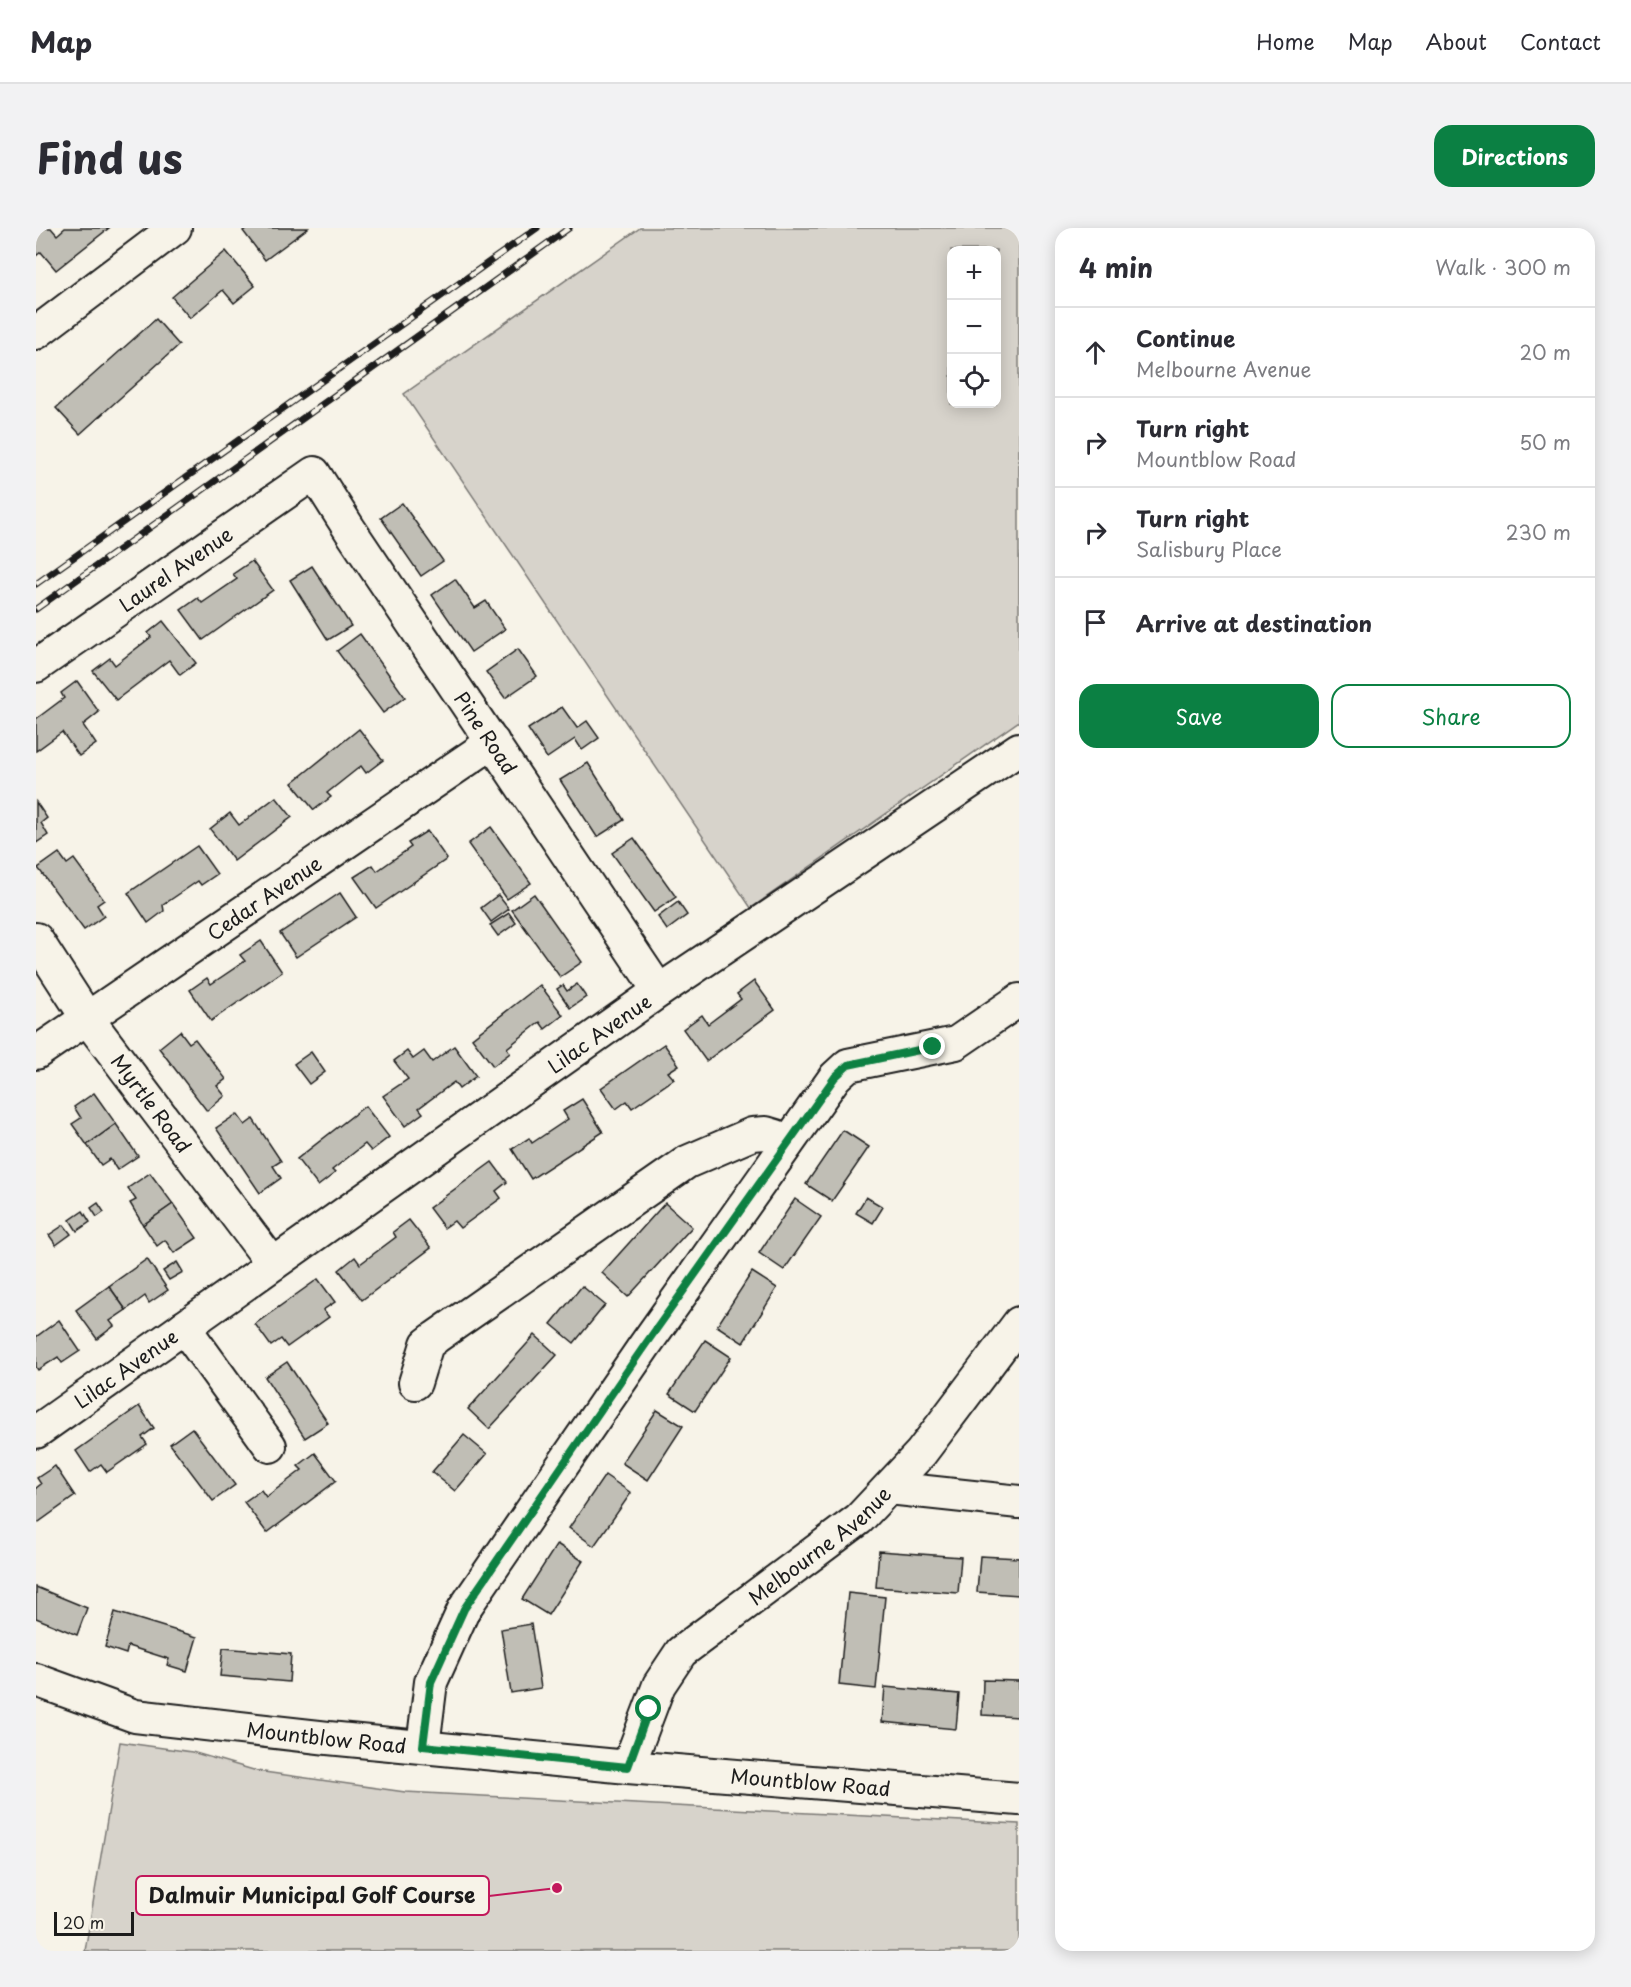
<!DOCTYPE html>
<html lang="en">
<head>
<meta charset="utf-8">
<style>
  body { margin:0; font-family:"Playpen Sans",sans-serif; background:#f2f2f3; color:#2b2b33 }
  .controls { position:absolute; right:18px; top:18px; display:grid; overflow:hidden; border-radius:12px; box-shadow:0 3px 15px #0003 }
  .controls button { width:54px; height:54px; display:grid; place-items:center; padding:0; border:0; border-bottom:2px solid #e1e1e2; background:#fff; color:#2b2b33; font:30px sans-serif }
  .scale { position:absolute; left:18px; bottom:15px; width:80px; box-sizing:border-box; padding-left:6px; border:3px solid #1c1c1c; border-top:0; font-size:16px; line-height:21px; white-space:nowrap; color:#1c1c1c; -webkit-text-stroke:4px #f7f3e8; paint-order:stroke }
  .stop { position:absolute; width:18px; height:18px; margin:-14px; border:4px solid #0b8043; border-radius:50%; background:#fff }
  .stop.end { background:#0b8043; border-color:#fff; box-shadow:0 2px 6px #0008 }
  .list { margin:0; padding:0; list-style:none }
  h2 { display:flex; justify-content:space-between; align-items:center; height:78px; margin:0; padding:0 24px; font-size:26px }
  h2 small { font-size:20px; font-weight:400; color:#7c7c81 }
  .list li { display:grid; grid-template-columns:39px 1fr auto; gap:18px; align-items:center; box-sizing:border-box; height:90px; padding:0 24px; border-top:2px solid #e1e1e2 }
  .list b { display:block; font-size:22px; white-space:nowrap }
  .list p { margin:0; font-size:20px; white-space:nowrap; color:#7c7c81 }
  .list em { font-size:20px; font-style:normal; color:#7c7c81 }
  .actions { display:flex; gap:12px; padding:18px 24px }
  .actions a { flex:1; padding:14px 0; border:2px solid #0b8043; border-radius:18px; text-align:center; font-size:21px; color:#0b8043 }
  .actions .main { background:#0b8043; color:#fff }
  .icon { flex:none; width:33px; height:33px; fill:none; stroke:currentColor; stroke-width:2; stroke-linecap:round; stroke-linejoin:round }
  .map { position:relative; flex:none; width:983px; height:1723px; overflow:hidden; border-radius:18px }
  header { display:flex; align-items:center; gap:36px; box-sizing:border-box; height:84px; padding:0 30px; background:#fff; border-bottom:2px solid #e1e1e2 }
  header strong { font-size:28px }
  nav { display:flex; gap:33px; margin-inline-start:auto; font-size:21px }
  .intro { display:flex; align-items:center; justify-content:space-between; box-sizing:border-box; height:144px; padding:0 36px }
  h1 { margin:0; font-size:42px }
  .button { padding:15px 27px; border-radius:18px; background:#0b8043; color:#fff; font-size:21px; font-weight:700 }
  main { display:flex; gap:36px; padding:0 36px }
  aside { flex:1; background:#fff; border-radius:18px; box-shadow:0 3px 15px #0003 }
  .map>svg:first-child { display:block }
  .green { fill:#d7d3cb; stroke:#7a7874; stroke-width:1.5; fill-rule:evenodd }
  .building { fill:#c0beb5; stroke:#1c1c1c; stroke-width:1.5 }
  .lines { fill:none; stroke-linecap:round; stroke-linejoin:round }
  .minor-casing { stroke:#1c1c1c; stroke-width:36 }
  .minor { stroke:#f7f3e8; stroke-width:32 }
  .rail-casing { stroke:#1c1c1c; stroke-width:7 }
  .rail { stroke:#f7f3e8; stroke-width:4.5; stroke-dasharray:14; stroke-linecap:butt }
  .route { stroke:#0b8043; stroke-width:8 }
  .labels { text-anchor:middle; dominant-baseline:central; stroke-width:4.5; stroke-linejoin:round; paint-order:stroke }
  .street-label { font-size:20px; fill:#1c1c1c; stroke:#f7f3e8 }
  .leader { fill:none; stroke:#c2185b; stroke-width:2 }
  .callout-dot { fill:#c2185b; stroke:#f7f3e8; stroke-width:2 }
  .callout { fill:#f7f3e8; stroke:#c2185b; stroke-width:2 }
  .callout-label { font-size:21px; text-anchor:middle; font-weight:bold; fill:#1c1c1c }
</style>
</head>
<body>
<header>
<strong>Map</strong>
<nav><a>Home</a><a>Map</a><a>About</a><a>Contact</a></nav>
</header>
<div class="intro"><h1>Find us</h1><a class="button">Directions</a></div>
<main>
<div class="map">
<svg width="983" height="1723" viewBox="0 0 983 1723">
  <rect width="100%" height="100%" fill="#f7f3e8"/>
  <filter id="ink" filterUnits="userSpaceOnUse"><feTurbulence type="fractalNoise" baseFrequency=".0167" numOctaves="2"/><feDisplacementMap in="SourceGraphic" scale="12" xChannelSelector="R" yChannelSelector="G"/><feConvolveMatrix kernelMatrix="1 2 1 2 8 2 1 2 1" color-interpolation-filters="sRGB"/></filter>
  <g filter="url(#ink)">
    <!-- green -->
    <g class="green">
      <path d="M 604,0 L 983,0 L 983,493 L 715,680 L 368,166 ZM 915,22 L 960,22 L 960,176 L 915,176 Z"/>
      <path d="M 84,1514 L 156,1524 L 221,1543 L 369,1564 L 983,1596 L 983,1723 L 49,1723 Z"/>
    </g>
    <!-- building -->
    <g class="building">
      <path d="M 1,0 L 15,0 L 21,7 L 29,0 L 73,0 L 20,42 L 5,24 L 0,28 Z"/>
      <path d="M 211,0 L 272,0 L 229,32 L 207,3 Z"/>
      <path d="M 190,23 L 219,58 L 198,75 L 187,62 L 154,90 L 136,69 Z"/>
      <path d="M 120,91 L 143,117 L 44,206 L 20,180 Z"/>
      <path d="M 366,275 L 407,333 L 385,348 L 345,290 Z"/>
      <path d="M 216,333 L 237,362 L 167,412 L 145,382 L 162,370 L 166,375 L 201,351 L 197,346 Z"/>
      <path d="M 276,338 L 315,398 L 292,412 L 254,352 Z"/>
      <path d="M 419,351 L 439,380 L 450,373 L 469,401 L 435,424 L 396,367 Z"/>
      <path d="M 127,393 L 160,435 L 144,447 L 133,432 L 80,472 L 57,443 L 74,430 L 79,437 L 115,409 L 112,405 Z"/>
      <path d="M 324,406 L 369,469 L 347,485 L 301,423 Z"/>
      <path d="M 482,421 L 501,448 L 469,470 L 450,444 Z"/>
      <path d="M 41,453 L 63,484 L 47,497 L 60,516 L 43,528 L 26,504 L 0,523 L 0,491 L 28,470 L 25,465 Z"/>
      <path d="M 526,479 L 541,500 L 551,493 L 563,510 L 546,522 L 539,511 L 511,530 L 492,501 Z"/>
      <path d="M 323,501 L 347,532 L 330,545 L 325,538 L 291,565 L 295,569 L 278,582 L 256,555 Z"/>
      <path d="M 552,535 L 588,592 L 561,609 L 524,552 Z"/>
      <path d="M 240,569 L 256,589 L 198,633 L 174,601 L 194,585 L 203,597 Z"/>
      <path d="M 0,574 L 11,590 L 5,595 L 12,607 L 0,615 Z"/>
      <path d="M 455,599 L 495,655 L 471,671 L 432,616 Z"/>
      <path d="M 391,603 L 411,631 L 340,680 L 318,649 L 337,637 L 341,643 L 375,619 L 372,615 Z"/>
      <path d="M 598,610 L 640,669 L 618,684 L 576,625 Z"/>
      <path d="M 161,618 L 181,646 L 165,657 L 162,653 L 127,677 L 128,683 L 112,695 L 92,665 Z"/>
      <path d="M 23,625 L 31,636 L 38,631 L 68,672 L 61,677 L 68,688 L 48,702 L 2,640 Z"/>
      <path d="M 304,665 L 320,689 L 260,729 L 244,705 Z"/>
      <path d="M 498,666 L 546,734 L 524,749 L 476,682 Z"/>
      <path d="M 462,667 L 473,681 L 455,694 L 445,680 Z"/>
      <path d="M 642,674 L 651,687 L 631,702 L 622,689 Z"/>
      <path d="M 473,685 L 480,695 L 462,708 L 454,697 Z"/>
      <path d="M 225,713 L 246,744 L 175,793 L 154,762 L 171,750 L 175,756 L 209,733 L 204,727 Z"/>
      <path d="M 718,753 L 739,782 L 670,833 L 647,801 L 666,787 L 672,796 L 705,771 L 701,766 Z"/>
      <path d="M 541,756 L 550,769 L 534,780 L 521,761 L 527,757 L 531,763 Z"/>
      <path d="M 504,757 L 527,787 L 509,801 L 504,794 L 471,820 L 474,825 L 457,838 L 436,810 Z"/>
      <path d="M 144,803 L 153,815 L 159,811 L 190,851 L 181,858 L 189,868 L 171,883 L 123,820 Z"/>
      <path d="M 628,816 L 643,837 L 632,844 L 638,851 L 596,880 L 591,873 L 580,881 L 565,860 Z"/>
      <path d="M 418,818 L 440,848 L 423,861 L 418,854 L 383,880 L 387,885 L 369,898 L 347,868 L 372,851 L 358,833 L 371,823 L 377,831 L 388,823 L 396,834 Z"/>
      <path d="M 275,824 L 289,844 L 273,856 L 258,836 Z"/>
      <path d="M 58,865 L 80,896 L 51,917 L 36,896 L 45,890 L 38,879 Z"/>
      <path d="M 546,871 L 567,904 L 495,951 L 476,921 L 493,910 L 496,915 L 532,891 L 527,883 Z"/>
      <path d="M 329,878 L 353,909 L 335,923 L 329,916 L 296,942 L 299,945 L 282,958 L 261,931 Z"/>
      <path d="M 201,886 L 209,897 L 217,891 L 245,933 L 237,938 L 245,950 L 224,965 L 180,900 Z"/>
      <path d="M 80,896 L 102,928 L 81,942 L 74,931 L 65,937 L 51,917 Z"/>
      <path d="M 807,902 L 833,919 L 796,973 L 770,956 Z"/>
      <path d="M 456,934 L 471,954 L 460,963 L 465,970 L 424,1000 L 418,993 L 408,1000 L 393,980 Z"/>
      <path d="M 114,945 L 137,976 L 107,997 L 94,975 L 100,972 L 92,960 Z"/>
      <path d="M 830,969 L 847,979 L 837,995 L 820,985 Z"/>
      <path d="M 759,971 L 785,989 L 748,1042 L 723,1025 Z"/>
      <path d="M 62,975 L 68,984 L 61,989 L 55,980 Z"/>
      <path d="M 629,975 L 656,999 L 592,1069 L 566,1045 Z"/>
      <path d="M 137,976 L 161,1010 L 138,1025 L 129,1012 L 121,1018 L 107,997 Z"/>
      <path d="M 47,983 L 54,994 L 41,1003 L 34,992 Z"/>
      <path d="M 373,992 L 395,1020 L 326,1072 L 303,1042 L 319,1029 L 324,1036 L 360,1009 L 357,1004 Z"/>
      <path d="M 28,997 L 35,1006 L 20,1017 L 13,1007 Z"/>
      <path d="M 111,1031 L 132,1062 L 113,1075 L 109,1068 L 90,1082 L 73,1058 Z"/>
      <path d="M 141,1034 L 147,1044 L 133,1052 L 127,1043 Z"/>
      <path d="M 716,1044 L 741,1060 L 707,1115 L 681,1098 Z"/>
      <path d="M 282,1051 L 299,1074 L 287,1082 L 293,1089 L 251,1119 L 245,1111 L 235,1118 L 219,1096 Z"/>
      <path d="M 73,1058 L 90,1082 L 74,1093 L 78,1098 L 61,1111 L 40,1082 Z"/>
      <path d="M 546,1058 L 569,1077 L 538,1115 L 515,1096 Z"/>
      <path d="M 23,1092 L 44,1123 L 26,1135 L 22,1129 L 2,1142 L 0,1139 L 0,1109 Z"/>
      <path d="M 499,1107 L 521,1127 L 453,1201 L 432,1181 Z"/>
      <path d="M 669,1112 L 695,1129 L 659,1183 L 633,1166 Z"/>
      <path d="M 251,1134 L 292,1195 L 269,1210 L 229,1149 Z"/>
      <path d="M 103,1178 L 118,1200 L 106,1209 L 111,1216 L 71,1244 L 65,1236 L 54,1244 L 40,1223 Z"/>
      <path d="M 621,1182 L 647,1198 L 612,1252 L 586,1235 Z"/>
      <path d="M 156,1200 L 199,1257 L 177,1273 L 134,1216 Z"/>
      <path d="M 428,1207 L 451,1226 L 419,1263 L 396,1244 Z"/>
      <path d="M 279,1225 L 300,1253 L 231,1305 L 208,1274 L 225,1262 L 230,1269 L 266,1242 L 262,1238 Z"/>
      <path d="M 19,1238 L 39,1268 L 0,1296 L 0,1260 L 5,1256 L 1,1250 Z"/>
      <path d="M 569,1247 L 595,1265 L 558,1318 L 533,1300 Z"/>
      <path d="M 521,1316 L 547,1333 L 512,1387 L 486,1371 Z"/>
      <path d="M 843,1323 L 925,1329 L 922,1365 L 840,1359 Z"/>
      <path d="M 944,1328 L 983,1330 L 983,1367 L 941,1364 Z"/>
      <path d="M 0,1359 L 51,1380 L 41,1407 L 0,1390 Z"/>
      <path d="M 812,1365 L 849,1369 L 840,1461 L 803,1457 Z"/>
      <path d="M 79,1384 L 161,1409 L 151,1443 L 131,1437 L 133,1431 L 92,1418 L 90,1426 L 69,1419 Z"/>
      <path d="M 495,1396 L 505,1460 L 475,1465 L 465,1401 Z"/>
      <path d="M 187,1420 L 255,1426 L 253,1454 L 184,1448 Z"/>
      <path d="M 947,1452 L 983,1453 L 983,1489 L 946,1487 Z"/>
      <path d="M 849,1459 L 923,1466 L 920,1501 L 846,1494 Z"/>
    </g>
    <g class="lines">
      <defs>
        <g id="minor">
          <path d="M 0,105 L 139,0"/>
          <path id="s1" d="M 0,438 L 278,245 L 314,302 L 623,763"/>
          <path id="s2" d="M 0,711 L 51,790 L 237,1036"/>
          <path id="s3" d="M 0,825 L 457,514"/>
          <path d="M 148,1099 L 234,1218"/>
          <path d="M 379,1155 L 391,1116 L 400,1109 L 651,934 L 716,906 L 730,905 L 740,908 L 751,916"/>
          <path id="s4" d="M 0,1204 L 623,763 L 983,521"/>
          <path d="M 853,1260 L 983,1274"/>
          <path id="s5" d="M 0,1452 L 99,1488 L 292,1510 L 592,1539 L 983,1571"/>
          <path d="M 387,1518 L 395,1454 L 428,1381 L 609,1117 L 799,849 L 812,837 L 920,815 L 983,772"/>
          <path id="s6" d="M 592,1539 L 623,1457 L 645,1424 L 823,1291 L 885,1225 L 983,1095"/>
        </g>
      </defs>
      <!-- minor casing -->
      <use href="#minor" class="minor-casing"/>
      <!-- minor -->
      <use href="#minor" class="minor"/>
      <defs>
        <g id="rail">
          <path d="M 0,356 L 501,0"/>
          <path d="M 0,381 L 533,0"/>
        </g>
      </defs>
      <!-- rail casing -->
      <use href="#rail" class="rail-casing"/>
      <!-- rail -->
      <use href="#rail" class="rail"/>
    </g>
  </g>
  <g class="lines" filter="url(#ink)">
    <!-- route -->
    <path class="route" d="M 613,1481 L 592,1539 L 387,1518 L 395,1454 L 428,1381 L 609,1117 L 799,849 L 812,837 L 897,819"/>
  </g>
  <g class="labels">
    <!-- street labels -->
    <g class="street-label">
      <text stroke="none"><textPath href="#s1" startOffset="170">Laurel Avenue</textPath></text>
      <text stroke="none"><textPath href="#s1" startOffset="650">Pine Road</textPath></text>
      <text stroke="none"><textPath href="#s3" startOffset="276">Cedar Avenue</textPath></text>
      <text stroke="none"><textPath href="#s4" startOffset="690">Lilac Avenue</textPath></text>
      <text stroke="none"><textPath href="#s2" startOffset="201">Myrtle Road</textPath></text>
      <text stroke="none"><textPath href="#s4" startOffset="110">Lilac Avenue</textPath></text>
      <text stroke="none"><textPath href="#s6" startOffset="302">Melbourne Avenue</textPath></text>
      <text stroke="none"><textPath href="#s5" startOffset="298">Mountblow Road</textPath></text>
      <text stroke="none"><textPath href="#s5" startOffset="784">Mountblow Road</textPath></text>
    </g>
  </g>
  <!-- callouts -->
  <path class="leader" d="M521 1660L453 1668"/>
  <circle class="callout-dot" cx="521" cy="1660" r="6"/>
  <rect class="callout" x="100" y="1648" width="353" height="39" rx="6"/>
  <g class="callout-label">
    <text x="276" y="1675">Dalmuir Municipal Golf Course</text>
  </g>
</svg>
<div class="controls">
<button>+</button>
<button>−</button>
<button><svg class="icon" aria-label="locate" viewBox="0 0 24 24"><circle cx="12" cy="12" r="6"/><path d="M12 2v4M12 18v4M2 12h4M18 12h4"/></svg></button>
</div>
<div class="scale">20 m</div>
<div class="stop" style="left:613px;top:1481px"></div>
<div class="stop end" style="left:897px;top:819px"></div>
</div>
<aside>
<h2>4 min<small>Walk · 300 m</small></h2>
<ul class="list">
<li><svg class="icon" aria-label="ahead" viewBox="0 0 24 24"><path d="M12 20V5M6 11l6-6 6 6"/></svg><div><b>Continue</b><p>Melbourne Avenue</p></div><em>20 m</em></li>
<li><svg class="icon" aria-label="right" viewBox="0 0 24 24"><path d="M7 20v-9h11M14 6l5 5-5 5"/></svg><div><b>Turn right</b><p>Mountblow Road</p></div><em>50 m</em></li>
<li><svg class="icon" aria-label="right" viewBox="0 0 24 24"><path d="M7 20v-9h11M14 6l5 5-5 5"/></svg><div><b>Turn right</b><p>Salisbury Place</p></div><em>230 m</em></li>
<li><svg class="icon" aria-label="arrive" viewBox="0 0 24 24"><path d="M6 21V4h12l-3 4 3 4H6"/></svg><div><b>Arrive at destination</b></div></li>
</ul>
<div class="actions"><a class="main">Save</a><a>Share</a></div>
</aside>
</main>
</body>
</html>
